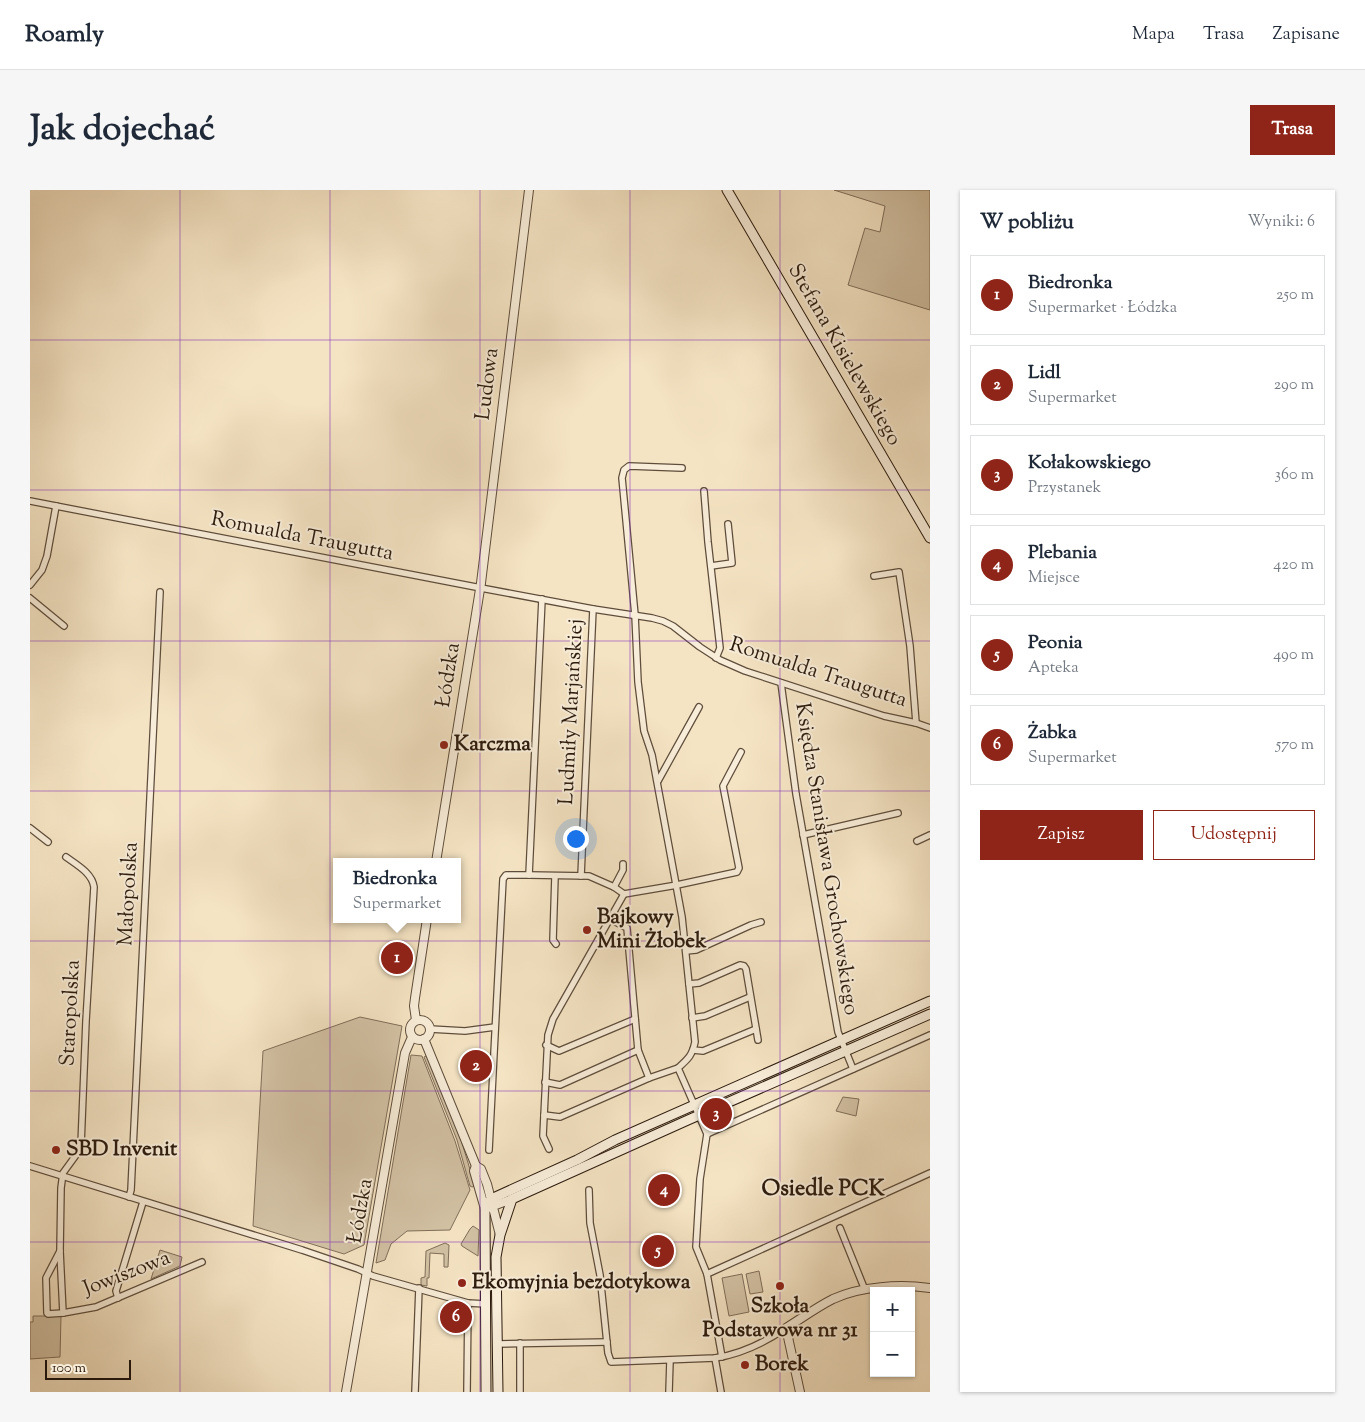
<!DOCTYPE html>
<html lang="pl">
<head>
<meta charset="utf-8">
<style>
  body { margin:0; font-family:"Sorts Mill Goudy",serif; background:#f6f6f7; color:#1f2937 }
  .controls { position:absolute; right:15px; bottom:15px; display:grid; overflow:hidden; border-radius:0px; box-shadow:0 1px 4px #0004 }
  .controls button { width:45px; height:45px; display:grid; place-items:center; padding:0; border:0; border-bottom:1px solid #e0e1e3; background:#fff; color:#1f2937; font:25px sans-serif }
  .scale { position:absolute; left:15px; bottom:12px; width:86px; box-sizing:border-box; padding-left:5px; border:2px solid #2c1b0d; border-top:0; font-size:14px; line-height:18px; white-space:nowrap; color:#2c1b0d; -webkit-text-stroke:4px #f8edd9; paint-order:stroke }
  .you { position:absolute; left:545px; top:648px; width:18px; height:18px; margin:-12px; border:4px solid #fff; border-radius:50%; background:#1a73e8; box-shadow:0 0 0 8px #1a73e833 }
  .badge { display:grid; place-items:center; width:32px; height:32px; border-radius:50%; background:#8f2418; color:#fff; font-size:16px; font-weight:700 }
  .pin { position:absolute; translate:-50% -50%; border:2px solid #fff; box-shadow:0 1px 5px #0006 }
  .popup { position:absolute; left:303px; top:668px; width:128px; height:65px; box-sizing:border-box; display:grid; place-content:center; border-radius:0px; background:#fff; filter:drop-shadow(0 1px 4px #0005); font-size:16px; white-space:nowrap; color:#747a83 }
  .popup b { font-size:19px; color:#1f2937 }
  .popup::after { content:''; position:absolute; left:50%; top:100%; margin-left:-10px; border:10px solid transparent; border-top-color:#fff }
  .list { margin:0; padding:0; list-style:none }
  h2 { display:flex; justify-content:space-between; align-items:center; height:65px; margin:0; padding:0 20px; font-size:21px }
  h2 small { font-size:16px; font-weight:400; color:#747a83 }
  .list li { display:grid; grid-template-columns:32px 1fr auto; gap:15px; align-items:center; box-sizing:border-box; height:80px; margin:0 10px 10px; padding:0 10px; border:1px solid #e0e1e3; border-radius:0px }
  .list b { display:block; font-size:19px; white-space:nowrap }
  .list p { margin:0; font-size:16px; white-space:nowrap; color:#747a83 }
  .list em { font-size:16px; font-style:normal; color:#747a83 }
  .actions { display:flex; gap:10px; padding:15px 20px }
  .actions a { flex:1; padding:11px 0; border:1px solid #8f2418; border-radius:0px; text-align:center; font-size:18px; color:#8f2418 }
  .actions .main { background:#8f2418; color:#fff }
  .map { position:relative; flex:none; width:900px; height:1202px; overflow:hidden; border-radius:0px }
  header { display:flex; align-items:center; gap:30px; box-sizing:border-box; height:70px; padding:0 25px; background:#fff; border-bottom:1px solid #e0e1e3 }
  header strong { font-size:24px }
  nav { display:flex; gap:28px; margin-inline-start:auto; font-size:18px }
  .intro { display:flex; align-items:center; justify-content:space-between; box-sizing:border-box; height:120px; padding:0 30px }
  h1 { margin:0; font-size:35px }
  .button { padding:12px 22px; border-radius:0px; background:#8f2418; color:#fff; font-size:18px; font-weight:700 }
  main { display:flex; gap:30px; padding:0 30px }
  aside { flex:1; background:#fff; border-radius:0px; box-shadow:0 1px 4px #0004 }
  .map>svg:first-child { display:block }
  .green { fill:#d3c2a5; stroke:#806e59 }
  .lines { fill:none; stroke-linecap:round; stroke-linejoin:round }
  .minor-casing { stroke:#5e4d3b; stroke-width:8 }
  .tertiary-casing { stroke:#5e4d3b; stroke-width:10 }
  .secondary-casing { stroke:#2c1b0d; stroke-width:11 }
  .minor { stroke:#f8edd9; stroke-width:5.5 }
  .tertiary { stroke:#f8edd9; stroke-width:8 }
  .secondary { stroke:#f8edd9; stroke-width:9 }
  .grid { fill:none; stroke:#7b2cbf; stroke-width:1; stroke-opacity:0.55 }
  .poi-dot { fill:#8f2418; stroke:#f8edd9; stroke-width:2 }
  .labels { text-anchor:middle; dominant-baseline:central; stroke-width:4; stroke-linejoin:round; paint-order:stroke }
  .street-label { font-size:21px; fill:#2c1b0d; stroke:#f8edd9 }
  .poi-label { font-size:21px; font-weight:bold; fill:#2c1b0d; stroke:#f8edd9; text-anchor:start }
  .neighbourhood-label { font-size:22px; font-weight:bold; fill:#2c1b0d; stroke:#f8edd9 }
</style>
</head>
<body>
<header>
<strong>Roamly</strong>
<nav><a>Mapa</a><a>Trasa</a><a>Zapisane</a></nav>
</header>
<div class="intro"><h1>Jak dojechać</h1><a class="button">Trasa</a></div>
<main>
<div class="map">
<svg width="900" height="1202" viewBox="0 0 900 1202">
  <rect width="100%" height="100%" fill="#f5e4c4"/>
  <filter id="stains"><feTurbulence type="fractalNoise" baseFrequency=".004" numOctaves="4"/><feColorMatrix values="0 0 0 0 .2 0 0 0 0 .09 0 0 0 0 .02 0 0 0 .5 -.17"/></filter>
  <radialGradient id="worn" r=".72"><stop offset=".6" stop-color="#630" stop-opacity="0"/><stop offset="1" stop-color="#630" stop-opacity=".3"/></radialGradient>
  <!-- green -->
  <g class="green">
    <path d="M 804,0 L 900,0 L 900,120 L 818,95 L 835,38 L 850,42 L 855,16 Z"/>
    <path d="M 330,827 L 372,836 L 334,1055 L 314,1064 L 223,1036 L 233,861 Z"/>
    <path d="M 381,865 L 392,866 L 425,951 L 440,1000 L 420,1040 L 377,1041 L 361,1054 L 355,1070 L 346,1073 Z"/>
    <path d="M 398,865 L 429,943 L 445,996 L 442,997 L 440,996 L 427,950 L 394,867 Z"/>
    <path d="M 813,907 L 829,909 L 826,926 L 806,921 Z"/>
    <path d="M 443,1036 L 449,1040 L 448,1066 L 432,1056 L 431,1054 L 440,1039 Z"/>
    <path d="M 415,1053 L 419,1055 L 418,1077 L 414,1077 L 414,1064 L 400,1063 L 399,1088 L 397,1088 L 397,1096 L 391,1095 L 391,1088 L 395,1087 L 396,1061 Z"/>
    <path d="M 130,1060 L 152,1067 L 150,1076 L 121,1089 Z"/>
    <path d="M 729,1081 L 733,1102 L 720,1104 L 716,1084 Z"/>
    <path d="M 712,1084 L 719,1122 L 699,1126 L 692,1088 Z"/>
    <path d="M 3,1126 L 31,1126 L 30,1167 L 0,1169 L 0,1132 L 3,1132 Z"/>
  </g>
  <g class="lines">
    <defs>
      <g id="minor">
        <path d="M 652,278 L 599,276 L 594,280 L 592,288 L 605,425 L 608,492 L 614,541 L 622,565 L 652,727 L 665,852 C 662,866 658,869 648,878 L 677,944 L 900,845"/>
        <path d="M 674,301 L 678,352 L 690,458 L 686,468"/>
        <path d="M 0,311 L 451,398 L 563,419 L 622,428 L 633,431 L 643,436 L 670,457 L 690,470 L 715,481 L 854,526 L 886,533 L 900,538"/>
        <path d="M 681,376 L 702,373 L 698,334"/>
        <path d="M 844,386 L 869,382 L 880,456 L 886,533"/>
        <path d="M 0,395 L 12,380 L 17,366 L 26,316"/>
        <path d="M 0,408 L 34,436"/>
        <path d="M 751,493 L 766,604 L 808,842 L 823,879"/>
        <path d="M 628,591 L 669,517"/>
        <path d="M 0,638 L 18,652"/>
        <path d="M 773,645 L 868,623"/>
        <path d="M 887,651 L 900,645"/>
        <path d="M 499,685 L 559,686 L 584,697 L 594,704 L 647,695 L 707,682 L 709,678 L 693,596 L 711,562"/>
        <path d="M 525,686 L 523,750 L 526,754"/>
        <path d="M 551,686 L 563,419"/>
        <path d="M 584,697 L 593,680 L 593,674"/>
        <path d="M 580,729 L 597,738 L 608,860 L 619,888 L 648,878"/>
        <path d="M 656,761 L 666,760 L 721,735 L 731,732"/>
        <path d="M 659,794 L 669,793 L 710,775 L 714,776 L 716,779 L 728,850"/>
        <path d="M 662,828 L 675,826 L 720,807"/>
        <path d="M 400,839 L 435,841 L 465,837"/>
        <path d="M 516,855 L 529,861 L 605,829"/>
        <path d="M 663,860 L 673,861 L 726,839"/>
        <path d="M 515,892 L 530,895 L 608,860"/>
        <path d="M 514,925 L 530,927 L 619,888"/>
        <path d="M 677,944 L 670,989 L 666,1057 L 677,1084 L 692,1167"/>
        <path d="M 519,959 L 513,946 L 518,845 L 523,829 L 594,704"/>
        <path d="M 459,960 L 473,689 L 476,685 L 499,685 L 512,409"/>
        <path d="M 0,976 L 272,1060 L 328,1079 L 343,1086 L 438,1113 L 456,1114"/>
        <path d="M 559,1000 L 560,1033 L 570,1085 L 578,1163 L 581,1172 L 685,1168 C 712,1164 734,1153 756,1138"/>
        <path d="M 99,1007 L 101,1000 L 130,402"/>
        <path d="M 810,1038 L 835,1100"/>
        <path d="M 30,1061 L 16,1088 L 17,1123 L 18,1124 L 33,1123 L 66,1117 L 172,1072"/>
        <path d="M 677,1084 L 900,983"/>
        <path d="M 88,1108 L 86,1101 L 113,1012"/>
        <path d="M 33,1123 L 30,1061 L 31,998 L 33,983 L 49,961 L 51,955 L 56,831 L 64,697 C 62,683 47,675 36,667"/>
        <path d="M 467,1154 L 577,1152"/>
        <path d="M 685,1168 L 691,1202"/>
        <path d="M 385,1202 L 389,1098"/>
        <path d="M 437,1202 L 438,1113"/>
        <path d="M 490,1202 L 490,1153"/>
        <path d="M 639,1202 L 640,1170"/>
      </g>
      <g id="tertiary">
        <path d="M 406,672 L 451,393 L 499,0"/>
        <circle cx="390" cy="840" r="10"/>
        <path d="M 386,830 L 384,816 L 385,808 L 397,729"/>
        <path d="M 394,849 L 446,976 L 451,979 L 457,994 L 470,1045"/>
        <path d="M 446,976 L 444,981 L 455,1019 L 482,1009"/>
        <path d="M 316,1202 L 375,863 L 382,847"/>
        <path d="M 770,1202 L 756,1138 C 772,1128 787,1117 803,1109 C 831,1096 870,1094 900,1098"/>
      </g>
      <g id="secondary">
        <path d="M 697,0 L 900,348"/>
        <path d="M 456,1202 L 455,1019 L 461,1009 L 547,970 L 585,950 L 900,811"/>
        <path d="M 468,1202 L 466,1067 L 470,1045 L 482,1009 L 658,930 L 900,824"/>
      </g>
    </defs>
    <!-- minor casing -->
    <use href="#minor" class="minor-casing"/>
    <!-- tertiary casing -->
    <use href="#tertiary" class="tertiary-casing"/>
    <!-- secondary casing -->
    <use href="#secondary" class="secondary-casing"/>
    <!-- minor -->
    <use href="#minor" class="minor"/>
    <!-- tertiary -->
    <use href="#tertiary" class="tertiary"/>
    <!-- secondary -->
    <use href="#secondary" class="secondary"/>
  </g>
  <!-- grid -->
  <path class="grid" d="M 150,0 L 150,1202M 300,0 L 300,1202M 450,0 L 450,1202M 600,0 L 600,1202M 750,0 L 750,1202M 0,150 L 900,150M 0,300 L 900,300M 0,451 L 900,451M 0,601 L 900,601M 0,751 L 900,751M 0,901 L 900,901M 0,1052 L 900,1052"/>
  <!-- markers -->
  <g class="poi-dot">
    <circle cx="414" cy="555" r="5"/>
    <circle cx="557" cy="740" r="5"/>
    <circle cx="26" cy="960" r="5"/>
    <circle cx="432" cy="1093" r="5"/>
    <circle cx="750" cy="1096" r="5"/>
    <circle cx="715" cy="1175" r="5"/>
  </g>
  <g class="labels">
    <!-- street labels -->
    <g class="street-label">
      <text transform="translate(814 165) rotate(60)">Stefana Kisielewskiego</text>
      <text transform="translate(458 194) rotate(-83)">Ludowa</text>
      <text transform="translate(272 347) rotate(11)">Romualda Traugutta</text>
      <text transform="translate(788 483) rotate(18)">Romualda Traugutta</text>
      <text transform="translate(419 485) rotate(-81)">Łódzka</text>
      <text transform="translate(542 522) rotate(-87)">Ludmiły Marjańskiej</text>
      <text transform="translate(796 669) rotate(81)">Księdza Stanisława Grochowskiego</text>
      <text transform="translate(99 704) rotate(-87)">Małopolska</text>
      <text transform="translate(41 823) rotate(-87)">Staropolska</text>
      <text transform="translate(331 1021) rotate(-80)">Łódzka</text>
      <text transform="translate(97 1084) rotate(-21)">Jowiszowa</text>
    </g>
    <!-- poi labels -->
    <g class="poi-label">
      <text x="424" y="555">Karczma</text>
      <text x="567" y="728">Bajkowy<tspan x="567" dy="24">Mini Żłobek</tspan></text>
      <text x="36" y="960">SBD Invenit</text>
      <text x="442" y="1093">Ekomyjnia bezdotykowa</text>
      <text x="750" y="1117" text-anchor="middle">Szkoła<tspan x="750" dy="24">Podstawowa nr 31</tspan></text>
      <text x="725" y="1175">Borek</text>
    </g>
    <!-- neighbourhood labels -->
    <g class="neighbourhood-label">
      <text x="793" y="1000">Osiedle PCK</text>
    </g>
  </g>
  <rect width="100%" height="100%" filter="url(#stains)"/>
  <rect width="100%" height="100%" fill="url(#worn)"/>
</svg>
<div class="controls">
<button>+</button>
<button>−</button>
</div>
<div class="scale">100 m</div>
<div class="you"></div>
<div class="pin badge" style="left:367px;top:768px">1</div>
<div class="popup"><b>Biedronka</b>Supermarket</div>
<div class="pin badge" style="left:446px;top:876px">2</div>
<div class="pin badge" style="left:686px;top:924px">3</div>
<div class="pin badge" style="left:634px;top:1000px">4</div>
<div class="pin badge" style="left:628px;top:1061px">5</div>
<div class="pin badge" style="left:426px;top:1127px">6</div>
</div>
<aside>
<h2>W pobliżu<small>Wyniki: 6</small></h2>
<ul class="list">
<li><span class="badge">1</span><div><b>Biedronka</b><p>Supermarket · Łódzka</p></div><em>250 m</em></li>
<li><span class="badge">2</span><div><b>Lidl</b><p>Supermarket</p></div><em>290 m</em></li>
<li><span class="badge">3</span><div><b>Kołakowskiego</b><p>Przystanek</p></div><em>360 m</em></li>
<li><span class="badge">4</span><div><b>Plebania</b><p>Miejsce</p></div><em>420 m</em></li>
<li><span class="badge">5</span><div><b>Peonia</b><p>Apteka</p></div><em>490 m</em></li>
<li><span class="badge">6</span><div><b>Żabka</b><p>Supermarket</p></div><em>570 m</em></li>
</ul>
<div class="actions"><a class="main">Zapisz</a><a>Udostępnij</a></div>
</aside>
</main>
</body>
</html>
